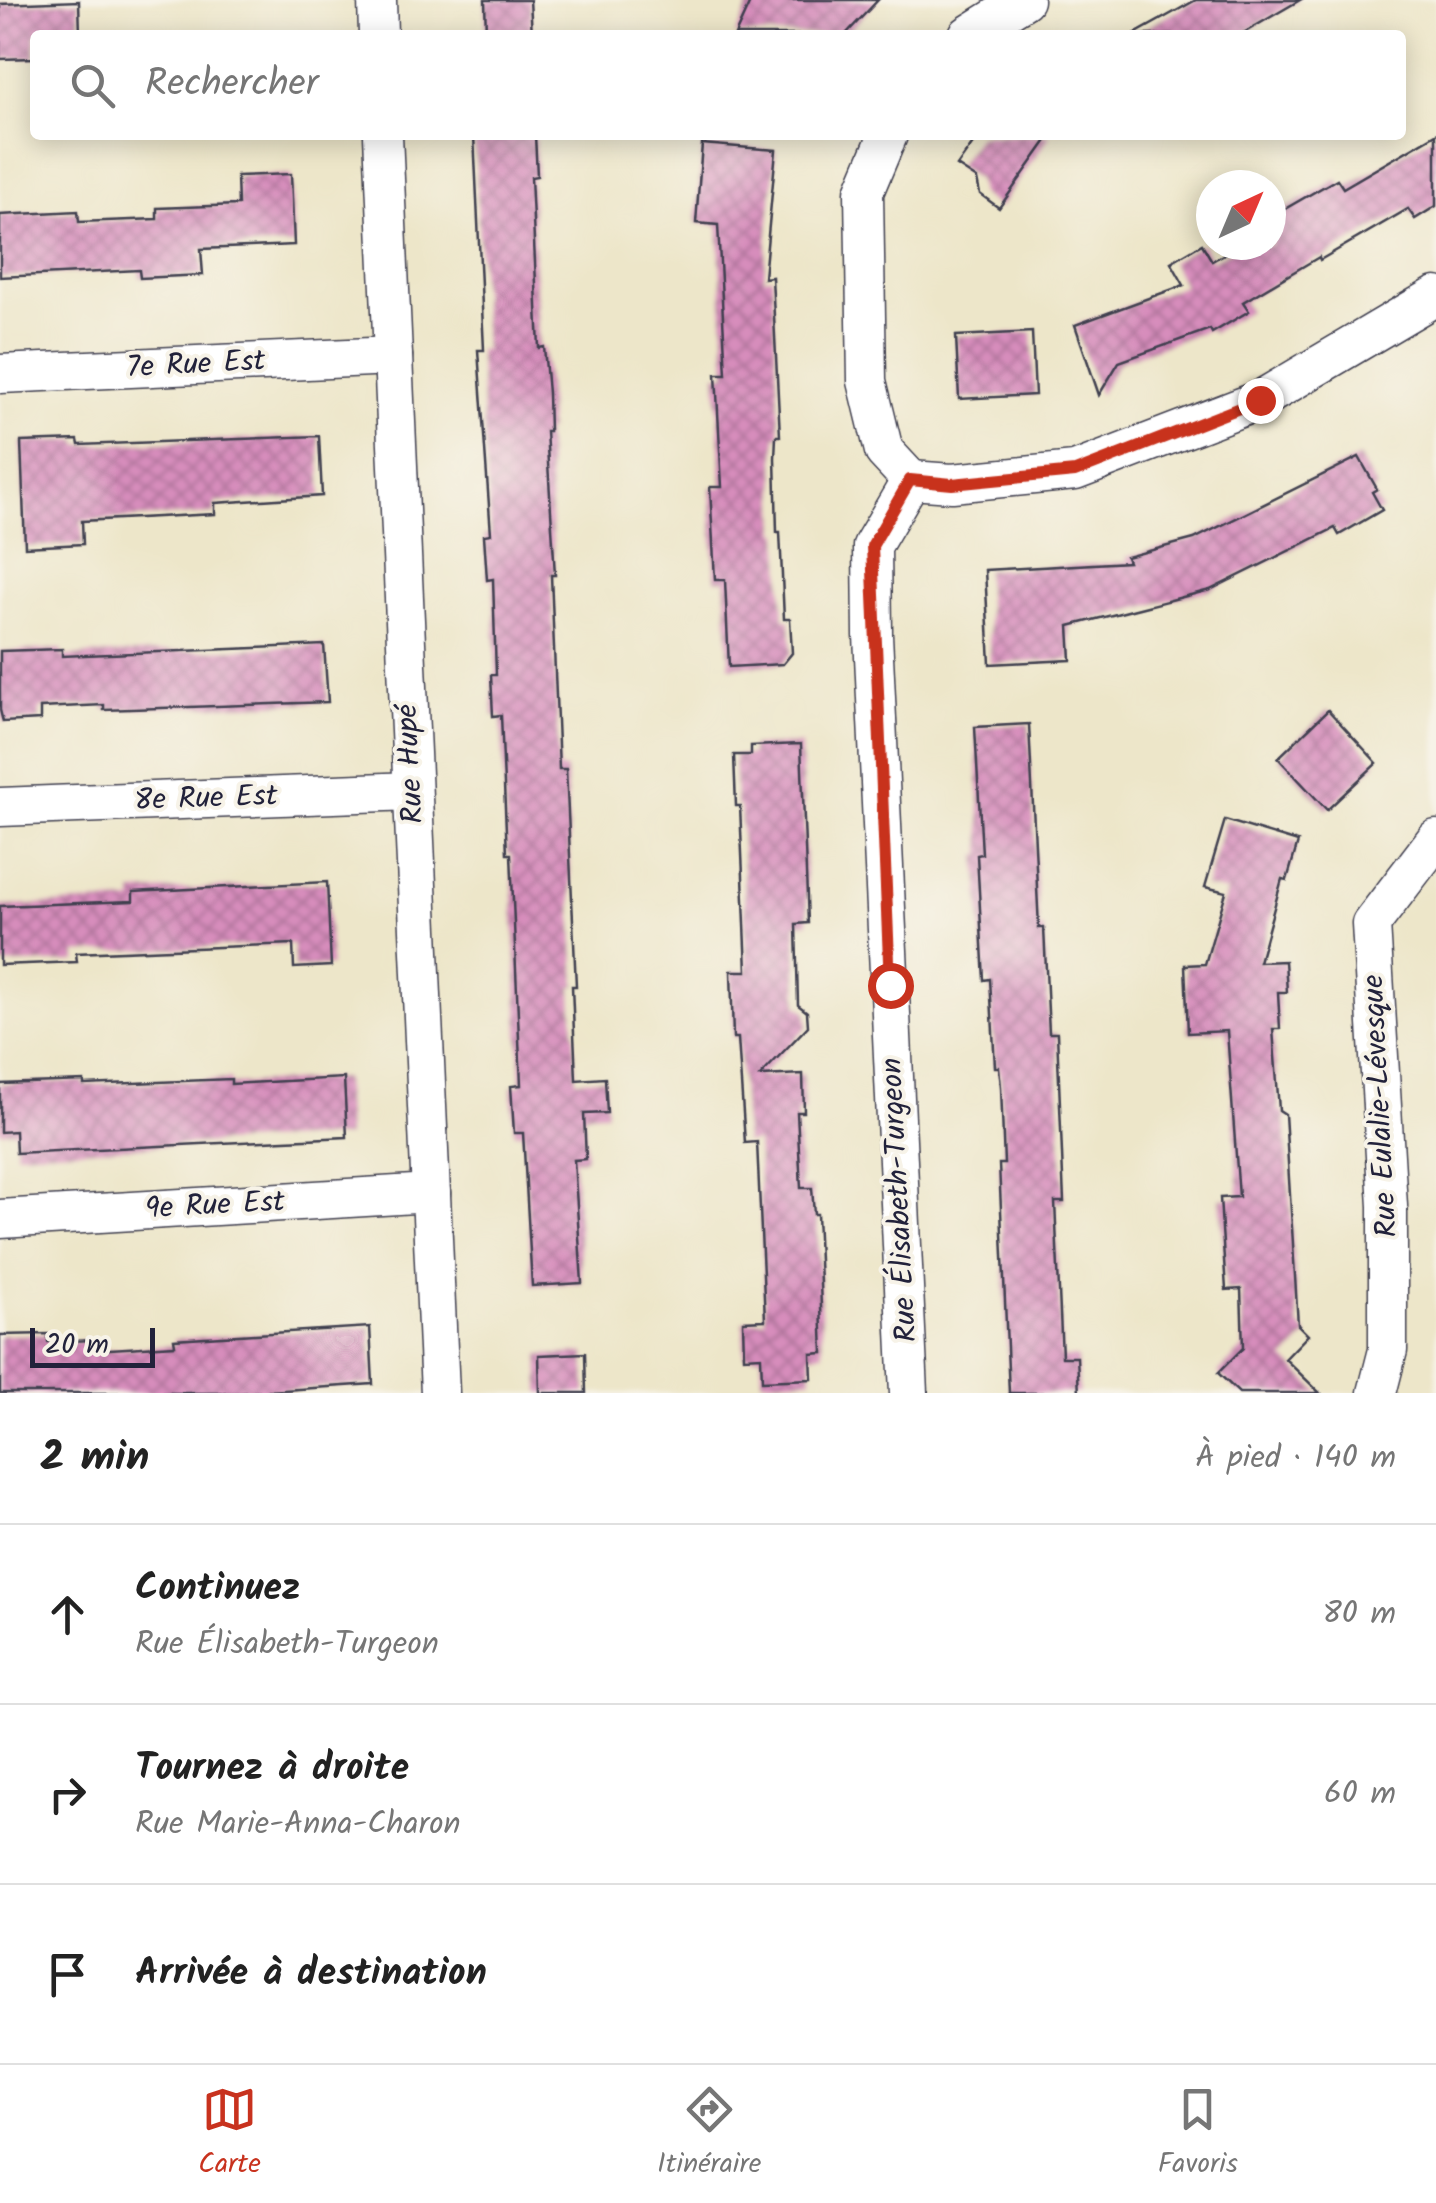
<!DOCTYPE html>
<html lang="fr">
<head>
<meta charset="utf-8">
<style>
  body { margin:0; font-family:Kalam,sans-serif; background:#f6f6f6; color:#222 }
  .compass { position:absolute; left:1196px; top:170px; width:90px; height:90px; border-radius:50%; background:#fff; box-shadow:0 5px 25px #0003; rotate:44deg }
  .scale { position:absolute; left:30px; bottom:25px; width:125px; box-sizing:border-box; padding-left:10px; border:5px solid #22223b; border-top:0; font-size:28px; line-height:35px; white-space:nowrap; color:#22223b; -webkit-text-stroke:8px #f7f3e8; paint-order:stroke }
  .stop { position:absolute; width:30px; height:30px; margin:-22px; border:8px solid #c8321e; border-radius:50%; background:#fff }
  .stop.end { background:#c8321e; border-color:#fff; box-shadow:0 2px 10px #0008 }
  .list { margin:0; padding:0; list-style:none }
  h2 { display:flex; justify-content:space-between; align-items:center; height:130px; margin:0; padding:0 40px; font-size:42px }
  h2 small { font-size:32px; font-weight:400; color:#767676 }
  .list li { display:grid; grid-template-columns:65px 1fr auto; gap:30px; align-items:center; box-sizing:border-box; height:180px; padding:0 40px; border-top:2px solid #e0e0e0 }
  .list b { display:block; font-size:38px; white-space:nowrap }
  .list p { margin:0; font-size:32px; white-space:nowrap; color:#767676 }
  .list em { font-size:32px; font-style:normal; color:#767676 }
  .icon { flex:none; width:55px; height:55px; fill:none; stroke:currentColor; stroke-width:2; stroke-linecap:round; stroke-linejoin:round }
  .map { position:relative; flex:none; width:1436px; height:1393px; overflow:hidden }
  .search { position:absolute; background:#fff; box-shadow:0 5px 25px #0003; left:30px; right:30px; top:30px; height:110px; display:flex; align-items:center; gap:25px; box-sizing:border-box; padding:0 35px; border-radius:10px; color:#767676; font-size:38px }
  .sheet { height:670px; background:#fff }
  nav { display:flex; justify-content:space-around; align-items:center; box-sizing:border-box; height:140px; border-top:2px solid #e0e0e0; background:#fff; font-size:28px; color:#767676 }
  nav a { display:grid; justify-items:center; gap:5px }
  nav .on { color:#c8321e }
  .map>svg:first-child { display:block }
  .building { fill:url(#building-cross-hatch) }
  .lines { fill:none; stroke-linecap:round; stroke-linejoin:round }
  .street-casing { stroke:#403f50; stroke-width:41 }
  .street { stroke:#fff; stroke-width:38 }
  .route { stroke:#c8321e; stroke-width:12 }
  .labels { text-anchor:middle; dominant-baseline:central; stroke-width:8; stroke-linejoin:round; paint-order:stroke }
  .street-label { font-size:30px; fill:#22223b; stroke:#f7f3e8 }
</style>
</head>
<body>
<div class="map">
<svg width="1436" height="1393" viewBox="0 0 1436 1393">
  <defs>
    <pattern id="building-cross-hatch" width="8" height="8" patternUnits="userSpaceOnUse" patternTransform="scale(2.5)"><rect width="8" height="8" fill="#d78dbc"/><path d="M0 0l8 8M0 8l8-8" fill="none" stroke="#ae739a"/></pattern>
  </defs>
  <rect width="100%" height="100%" fill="#f7f3e8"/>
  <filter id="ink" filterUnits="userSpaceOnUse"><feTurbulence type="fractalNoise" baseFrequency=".01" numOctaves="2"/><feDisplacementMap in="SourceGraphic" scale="20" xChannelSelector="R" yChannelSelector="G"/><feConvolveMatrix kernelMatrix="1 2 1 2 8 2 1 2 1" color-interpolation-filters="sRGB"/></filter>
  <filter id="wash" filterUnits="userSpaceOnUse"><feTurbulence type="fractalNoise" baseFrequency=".0048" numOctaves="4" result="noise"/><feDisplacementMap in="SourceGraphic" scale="40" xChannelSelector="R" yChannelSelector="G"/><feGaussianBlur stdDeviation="2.25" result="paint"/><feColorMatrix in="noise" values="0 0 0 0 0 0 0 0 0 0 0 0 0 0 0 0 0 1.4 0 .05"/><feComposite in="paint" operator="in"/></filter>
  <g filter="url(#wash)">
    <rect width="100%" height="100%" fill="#ede6c9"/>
    <g id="blocks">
      <!-- building -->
      <g class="building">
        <path d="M 485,0 L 530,0 L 532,35 L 486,35 Z"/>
        <path d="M 751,0 L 878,0 L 845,35 L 735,35 Z"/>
        <path d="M 1196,0 L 1300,0 L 1240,35 L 1133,35 Z"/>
        <path d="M 79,1 L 80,35 L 35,35 L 35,58 L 0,59 L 0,4 Z"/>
        <path d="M 1436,134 L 1436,206 L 1415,219 L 1408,209 L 1320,260 L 1319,257 L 1243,302 L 1249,311 L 1212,333 L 1210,329 L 1119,362 L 1099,395 L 1075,325 L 1184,285 L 1171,262 L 1202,244 L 1212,261 L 1240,245 L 1271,245 L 1271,217 L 1337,179 L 1343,188 Z"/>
        <path d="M 474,135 L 535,135 L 537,176 L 531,177 L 539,348 L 544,347 L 548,393 L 549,431 L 546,431 L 555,575 L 551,575 L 559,769 L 566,769 L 576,986 L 572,986 L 576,1080 L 605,1078 L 607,1113 L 584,1114 L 586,1159 L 574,1160 L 582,1283 L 532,1286 L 523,1133 L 514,1133 L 511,1086 L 521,1085 L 511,854 L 507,854 L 501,715 L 493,716 L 491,675 L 496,675 L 493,579 L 487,580 L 484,535 L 491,534 L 478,350 L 484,350 Z"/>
        <path d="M 979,135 L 1051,135 L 999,208 L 980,194 L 977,179 L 957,166 Z"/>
        <path d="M 702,144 L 776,150 L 764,278 L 772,277 L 780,436 L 776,436 L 775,458 L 777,532 L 780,532 L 784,619 L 790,619 L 792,653 L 783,664 L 729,667 L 725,580 L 715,580 L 710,487 L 722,487 L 716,374 L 726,374 L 718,225 L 696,223 Z"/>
        <path d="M 291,174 L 294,245 L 201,249 L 203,275 L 140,278 L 139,270 L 0,277 L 0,215 L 78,211 L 79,222 L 157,219 L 157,208 L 238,205 L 237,176 Z"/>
        <path d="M 1032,332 L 1035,395 L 959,399 L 956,336 Z"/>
        <path d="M 319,436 L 322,496 L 215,503 L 215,514 L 82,521 L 83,544 L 25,547 L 21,442 L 78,440 L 79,445 Z"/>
        <path d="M 1359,457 L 1377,489 L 1372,492 L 1382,510 L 1339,535 L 1335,528 L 1210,590 L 1069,626 L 1071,660 L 990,664 L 985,570 L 1128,562 L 1126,557 L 1194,539 Z"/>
        <path d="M 324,645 L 328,702 L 104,710 L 104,705 L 40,708 L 40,720 L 3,722 L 0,710 L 0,651 L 62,649 L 62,656 Z"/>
        <path d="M 1328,710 L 1377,763 L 1327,810 L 1278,758 Z"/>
        <path d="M 1029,724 L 1039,928 L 1044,928 L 1049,1033 L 1057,1033 L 1064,1202 L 1055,1202 L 1062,1357 L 1077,1357 L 1079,1393 L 1009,1393 L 999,1164 L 1004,1164 L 1001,1087 L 999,1067 L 995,1067 L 990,979 L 984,980 L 977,855 L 982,854 L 975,727 Z"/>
        <path d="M 801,744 L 808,923 L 796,924 L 798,1005 L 807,1012 L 808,1026 L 760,1076 L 803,1074 L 804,1112 L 797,1112 L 801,1188 L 812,1188 L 814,1214 L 817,1214 L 823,1353 L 811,1354 L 812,1379 L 762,1381 L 761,1356 L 744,1357 L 743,1321 L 765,1320 L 757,1142 L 745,1143 L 738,1038 L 733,1038 L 731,971 L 747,971 L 740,806 L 736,806 L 734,755 L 751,755 L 751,746 Z"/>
        <path d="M 1225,820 L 1298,842 L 1287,880 L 1282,879 L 1259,962 L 1285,961 L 1287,992 L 1278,992 L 1280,1029 L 1273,1029 L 1279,1110 L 1285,1114 L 1298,1325 L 1308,1335 L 1285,1359 L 1320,1393 L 1239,1393 L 1218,1373 L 1243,1348 L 1241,1289 L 1226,1290 L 1220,1198 L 1239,1197 L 1227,1031 L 1188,1033 L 1185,965 L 1205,964 L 1226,892 L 1205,887 Z"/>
        <path d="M 327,882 L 331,966 L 294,968 L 293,944 L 76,953 L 77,962 L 0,965 L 0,906 L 133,901 L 133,892 Z"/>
        <path d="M 344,1078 L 347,1137 L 16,1153 L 15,1131 L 0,1132 L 0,1084 L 84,1081 L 84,1085 L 231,1079 L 231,1084 Z"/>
        <path d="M 370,1327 L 373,1384 L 240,1393 L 0,1393 L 0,1335 L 48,1334 L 48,1342 L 93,1340 L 94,1350 L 175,1345 L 174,1339 Z"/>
        <path d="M 585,1353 L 586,1393 L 540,1393 L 539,1355 Z"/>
      </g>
    </g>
  </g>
  <g filter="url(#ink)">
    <use href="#blocks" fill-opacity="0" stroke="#403f50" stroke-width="2.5"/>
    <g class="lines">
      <defs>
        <g id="street">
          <path d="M 377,0 L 378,35"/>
          <path d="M 968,35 L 1024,0"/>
          <path d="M 383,135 L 440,1393"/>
          <path d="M 888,135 L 864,192 L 867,381 L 884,451 L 911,480"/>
          <path d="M 0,374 L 393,356"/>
          <path d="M 911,480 L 952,483 L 1075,471 L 1260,400 L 1436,296"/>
          <path d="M 0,807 L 412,791"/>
          <path d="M 0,1219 L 431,1193"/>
          <path d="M 909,1393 L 873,635 L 872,546 L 911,480"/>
          <path d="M 1377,1393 L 1388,1350 L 1388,1206 L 1371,924 L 1436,839"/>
        </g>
      </defs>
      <!-- street casing -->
      <use href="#street" class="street-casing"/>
      <!-- street -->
      <use href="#street" class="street"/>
    </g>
  </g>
  <g class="lines" filter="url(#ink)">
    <!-- route -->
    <path class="route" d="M 890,985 L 872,546 L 910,480 L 952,484 L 1075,472 L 1260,400"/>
  </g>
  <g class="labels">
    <!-- street labels -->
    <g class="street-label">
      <text transform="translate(196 365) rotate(-3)">7e Rue Est</text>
      <text transform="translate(411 764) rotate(-93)">Rue Hupé</text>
      <text transform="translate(206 799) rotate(-2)">8e Rue Est</text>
      <text transform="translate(1381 1106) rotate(-93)">Rue Eulalie-Lévesque</text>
      <text transform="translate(900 1200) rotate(-93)">Rue Élisabeth-Turgeon</text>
      <text transform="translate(215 1206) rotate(-3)">9e Rue Est</text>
    </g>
  </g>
</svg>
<svg class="compass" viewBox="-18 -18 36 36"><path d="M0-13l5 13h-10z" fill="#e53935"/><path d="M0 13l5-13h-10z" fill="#767676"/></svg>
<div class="scale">20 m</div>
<div class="stop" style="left:890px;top:985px"></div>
<div class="stop end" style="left:1260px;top:400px"></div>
<div class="search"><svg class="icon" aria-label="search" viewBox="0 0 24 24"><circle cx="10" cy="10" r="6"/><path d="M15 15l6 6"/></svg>Rechercher</div>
</div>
<section class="sheet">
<h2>2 min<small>À pied · 140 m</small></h2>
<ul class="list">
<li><svg class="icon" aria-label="ahead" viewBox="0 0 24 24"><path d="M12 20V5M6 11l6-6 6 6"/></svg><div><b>Continuez</b><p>Rue Élisabeth-Turgeon</p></div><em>80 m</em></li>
<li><svg class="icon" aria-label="right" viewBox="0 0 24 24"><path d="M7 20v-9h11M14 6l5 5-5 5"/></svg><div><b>Tournez à droite</b><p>Rue Marie-Anna-Charon</p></div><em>60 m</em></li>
<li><svg class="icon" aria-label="arrive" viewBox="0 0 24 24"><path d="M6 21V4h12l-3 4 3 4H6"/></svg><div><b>Arrivée à destination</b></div></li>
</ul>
</section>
<nav>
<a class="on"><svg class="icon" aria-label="map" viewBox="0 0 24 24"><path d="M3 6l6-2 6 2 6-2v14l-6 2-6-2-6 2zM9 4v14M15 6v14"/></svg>Carte</a>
<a><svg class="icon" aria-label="directions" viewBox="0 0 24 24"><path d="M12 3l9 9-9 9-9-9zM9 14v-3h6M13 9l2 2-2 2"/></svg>Itinéraire</a>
<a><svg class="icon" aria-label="saved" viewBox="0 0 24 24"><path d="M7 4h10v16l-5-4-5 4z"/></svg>Favoris</a>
</nav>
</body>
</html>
